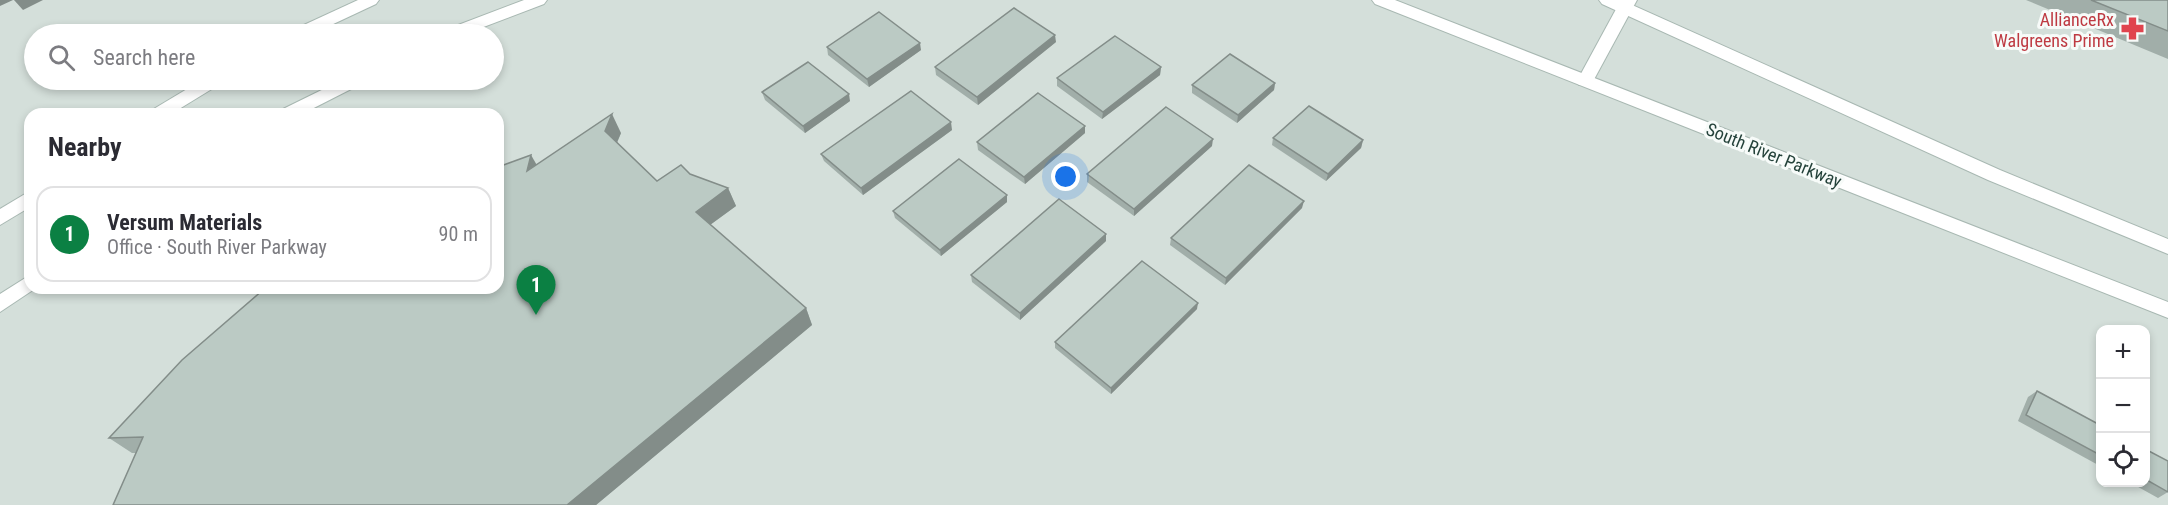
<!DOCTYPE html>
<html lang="en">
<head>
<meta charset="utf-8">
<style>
  body { margin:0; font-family:"Roboto Condensed",sans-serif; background:#f2f2f3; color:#2b2b33 }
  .controls { position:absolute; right:18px; bottom:18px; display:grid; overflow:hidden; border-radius:12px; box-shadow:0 3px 9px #0003 }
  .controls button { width:54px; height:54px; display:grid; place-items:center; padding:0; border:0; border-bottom:2px solid #e1e1e2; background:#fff; color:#2b2b33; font:30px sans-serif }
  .you { position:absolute; left:1066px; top:177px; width:21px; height:21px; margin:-15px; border:4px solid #fff; border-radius:50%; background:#1a73e8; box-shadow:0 0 0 9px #1a73e833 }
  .badge { display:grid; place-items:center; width:39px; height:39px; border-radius:50%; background:#0b8043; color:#fff; font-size:20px; font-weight:700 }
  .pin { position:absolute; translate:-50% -50px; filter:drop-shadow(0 2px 3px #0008) }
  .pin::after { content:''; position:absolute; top:32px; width:21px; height:18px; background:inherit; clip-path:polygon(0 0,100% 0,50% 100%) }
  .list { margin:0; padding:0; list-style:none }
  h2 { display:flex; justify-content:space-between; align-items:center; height:78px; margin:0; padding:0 24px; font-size:26px }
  h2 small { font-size:20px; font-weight:400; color:#7c7c81 }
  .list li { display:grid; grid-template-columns:39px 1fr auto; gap:18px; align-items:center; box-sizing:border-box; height:96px; margin:0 12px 12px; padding:0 12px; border:2px solid #e1e1e2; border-radius:18px }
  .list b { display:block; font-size:22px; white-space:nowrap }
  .list p { margin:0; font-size:20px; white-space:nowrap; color:#7c7c81 }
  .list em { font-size:20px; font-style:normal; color:#7c7c81 }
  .icon { flex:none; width:33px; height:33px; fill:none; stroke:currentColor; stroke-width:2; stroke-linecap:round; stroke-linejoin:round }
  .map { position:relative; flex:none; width:2168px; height:505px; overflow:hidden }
  .search { position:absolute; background:#fff; box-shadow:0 3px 9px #0003; left:24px; top:24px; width:480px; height:66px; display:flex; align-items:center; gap:15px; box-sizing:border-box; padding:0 21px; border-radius:33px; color:#7c7c81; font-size:22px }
  .panel { position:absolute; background:#fff; box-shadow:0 3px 9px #0003; left:24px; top:108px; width:480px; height:186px; border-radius:18px }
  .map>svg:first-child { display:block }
  .built { fill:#d4dfda; fill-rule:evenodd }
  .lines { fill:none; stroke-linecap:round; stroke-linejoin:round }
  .minor-casing { stroke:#a8b8b2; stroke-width:2 }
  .tertiary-casing { stroke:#a8b8b2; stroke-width:2 }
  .minor { fill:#fff; fill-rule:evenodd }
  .tertiary { fill:#fff; fill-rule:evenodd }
  .wall { fill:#a1aea9 }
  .shaded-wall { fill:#838d89 }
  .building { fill:#bbcac4; stroke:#838d89; stroke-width:1.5 }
  .labels { text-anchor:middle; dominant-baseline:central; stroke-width:6; stroke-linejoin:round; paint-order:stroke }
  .health-label { font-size:18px; fill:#be3a42; stroke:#f7fbf9; text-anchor:end }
  .street-label { font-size:18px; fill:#24423a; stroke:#f7fbf9 }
</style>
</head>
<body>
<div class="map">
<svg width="2168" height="505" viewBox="0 0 2168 505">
  <rect width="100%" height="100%" fill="#e6efeb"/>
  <!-- built -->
  <path class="built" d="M 0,0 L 2168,0 L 2168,505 L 0,505 ZM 34,34 L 494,34 L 494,80 L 34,80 ZM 30,114 L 498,114 L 498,288 L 30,288 ZM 2100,330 L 2146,330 L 2146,482 L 2100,482 Z"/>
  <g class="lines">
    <defs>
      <path id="minor" d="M 1621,0 L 1637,0 L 1591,85 L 1579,85 L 1577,81 Z"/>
      <g id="tertiary">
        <path d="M 358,0 L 379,0 L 376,4 L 312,34 L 291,34 L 293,30 Z"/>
        <path d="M 524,0 L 547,0 L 544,4 L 465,34 L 443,34 L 445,30 Z"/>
        <path d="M 1372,0 L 1395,0 L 2168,302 L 2168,318 L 1375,4 Z"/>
        <path d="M 1599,0 L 1621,0 L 2000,170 L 2168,239 L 2168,254 L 1988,180 L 1602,4 Z"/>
        <path d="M 202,80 L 222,80 L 220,84 L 171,114 L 150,114 L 152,110 Z"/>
        <path d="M 342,80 L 363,80 L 361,84 L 302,114 L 279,114 L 281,110 Z"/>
        <path d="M 30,191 L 30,207 L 0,225 L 0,209 Z"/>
        <path d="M 30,275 L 30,288 L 36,288 L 0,312 L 0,294 Z"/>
      </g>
    </defs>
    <!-- minor casing -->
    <use href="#minor" class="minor-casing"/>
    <!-- tertiary casing -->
    <use href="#tertiary" class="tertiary-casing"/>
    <!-- minor -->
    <use href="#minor" class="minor"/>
    <!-- tertiary -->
    <use href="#tertiary" class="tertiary"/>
  </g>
  <!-- wall -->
  <g class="wall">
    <path d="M 2026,0 L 2168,0 L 2168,59 Z"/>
    <path d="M 1056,42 L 978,105 L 936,75 L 935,67 Z"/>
    <path d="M 827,47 L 921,50 L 869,87 L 828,55 Z"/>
    <path d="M 1161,67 L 1160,75 L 1102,119 L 1057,86 L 1057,78 Z"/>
    <path d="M 1275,83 L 1274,90 L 1237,123 L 1192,93 L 1192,85 Z"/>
    <path d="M 762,92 L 850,101 L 805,133 L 765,100 Z"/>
    <path d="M 952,130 L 863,195 L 824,161 L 821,154 Z"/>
    <path d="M 621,133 L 617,143 L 657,181 L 690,174 L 728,188 L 736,206 L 710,225 L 806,308 L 812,325 L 596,505 L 113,505 L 136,453 L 132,453 L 109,438 L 536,165 Z"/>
    <path d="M 1085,133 L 1025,184 L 978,150 L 977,142 Z"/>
    <path d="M 1273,138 L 1363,140 L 1361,148 L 1326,181 L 1272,145 Z"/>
    <path d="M 1212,146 L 1134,216 L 1087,182 L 1087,174 Z"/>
    <path d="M 1007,202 L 941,256 L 895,218 L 893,211 Z"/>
    <path d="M 1302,208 L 1225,285 L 1170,245 L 1171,238 Z"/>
    <path d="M 1106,241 L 1020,320 L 972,282 L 971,275 Z"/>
    <path d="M 1197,309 L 1111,394 L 1055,348 L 1055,342 Z"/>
    <path d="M 2037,391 L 2100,425 L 2100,466 L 2018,421 L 2028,397 Z"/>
    <path d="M 2145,449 L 2168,461 L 2168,492 L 2158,498 L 2131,483 L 2145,483 Z"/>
  </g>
  <!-- shaded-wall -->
  <g class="shaded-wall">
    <path d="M 0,0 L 13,0 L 0,6 Z"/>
    <path d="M 14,0 L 43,0 L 23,10 Z"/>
    <path d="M 1055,35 L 1056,42 L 978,105 L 977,97 Z"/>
    <path d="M 920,43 L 921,50 L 869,87 L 867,79 Z"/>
    <path d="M 1161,67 L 1160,75 L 1102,119 L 1103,112 Z"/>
    <path d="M 1275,83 L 1274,90 L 1237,123 L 1238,115 Z"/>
    <path d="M 849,94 L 850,101 L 805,133 L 803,126 Z"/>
    <path d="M 612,114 L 621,133 L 614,149 L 605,131 Z"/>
    <path d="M 951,122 L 952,130 L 863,195 L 861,188 Z"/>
    <path d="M 1085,126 L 1085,133 L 1025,184 L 1024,177 Z"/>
    <path d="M 1213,139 L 1212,146 L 1134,216 L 1134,209 Z"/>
    <path d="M 1363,140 L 1361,148 L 1326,181 L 1328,174 Z"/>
    <path d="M 531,155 L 542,174 L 527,171 Z"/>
    <path d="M 728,188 L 736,206 L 703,230 L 696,212 Z"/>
    <path d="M 1007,195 L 1007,202 L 941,256 L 940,250 Z"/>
    <path d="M 1304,201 L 1302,208 L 1225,285 L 1226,278 Z"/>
    <path d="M 1106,234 L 1106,241 L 1020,320 L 1020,313 Z"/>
    <path d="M 1198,303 L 1197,309 L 1111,394 L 1111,388 Z"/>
    <path d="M 806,308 L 812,325 L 596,505 L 567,505 Z"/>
  </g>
  <!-- building -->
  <g class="building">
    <path d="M 2091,0 L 2168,0 L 2168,31 Z"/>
    <path d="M 1014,8 L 1055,35 L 977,97 L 935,67 Z"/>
    <path d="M 879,12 L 920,43 L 867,79 L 827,47 Z"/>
    <path d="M 1115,36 L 1161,67 L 1103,112 L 1057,78 Z"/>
    <path d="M 1230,54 L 1275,83 L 1238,115 L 1192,85 Z"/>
    <path d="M 808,62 L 849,94 L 803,126 L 762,92 Z"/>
    <path d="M 911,91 L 951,122 L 861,188 L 821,154 Z"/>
    <path d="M 1038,93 L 1085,126 L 1024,177 L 977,142 Z"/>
    <path d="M 1309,106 L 1363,140 L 1328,174 L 1273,138 Z"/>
    <path d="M 1166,107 L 1213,139 L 1134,209 L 1087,174 Z"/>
    <path d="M 612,114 L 605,131 L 657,181 L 681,165 L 690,174 L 728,188 L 696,212 L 806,308 L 567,505 L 113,505 L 143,437 L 109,438 L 182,360 L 264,289 L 265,288 L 498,288 L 498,167 L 531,155 L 527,171 Z"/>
    <path d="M 959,159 L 1007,195 L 940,250 L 893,211 Z"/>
    <path d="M 1249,165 L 1304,201 L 1226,278 L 1171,238 Z"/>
    <path d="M 1059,199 L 1106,234 L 1020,313 L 971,275 Z"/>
    <path d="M 1142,261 L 1198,303 L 1111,388 L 1055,342 Z"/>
    <path d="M 2037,391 L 2100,425 L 2100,455 L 2026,415 Z"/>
    <path d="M 2145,449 L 2168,461 L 2168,492 L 2145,479 Z"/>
  </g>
  <!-- icons -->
  <defs>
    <symbol id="pharmacy-bare" viewBox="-9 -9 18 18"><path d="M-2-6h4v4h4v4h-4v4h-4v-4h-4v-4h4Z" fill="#e0444e" stroke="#f7fbf9" stroke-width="2.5" paint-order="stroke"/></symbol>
  </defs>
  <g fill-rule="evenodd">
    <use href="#pharmacy-bare" x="2116" y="12" width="33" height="33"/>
  </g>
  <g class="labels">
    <!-- health labels -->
    <g class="health-label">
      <text x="2114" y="19">AllianceRx<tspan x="2114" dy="21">Walgreens Prime</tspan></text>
    </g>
    <!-- street labels -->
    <g class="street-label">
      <text transform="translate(1774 155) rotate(22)">South River Parkway</text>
    </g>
  </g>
</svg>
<div class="controls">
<button>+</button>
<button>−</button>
<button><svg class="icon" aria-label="locate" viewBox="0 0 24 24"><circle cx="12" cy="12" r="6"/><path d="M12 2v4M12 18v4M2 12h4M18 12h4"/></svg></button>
</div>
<div class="you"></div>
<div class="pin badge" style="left:536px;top:315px">1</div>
<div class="search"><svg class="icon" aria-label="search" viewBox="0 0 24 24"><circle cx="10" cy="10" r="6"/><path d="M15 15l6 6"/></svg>Search here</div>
<section class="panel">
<h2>Nearby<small></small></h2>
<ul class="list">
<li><span class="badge">1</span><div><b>Versum Materials</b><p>Office · South River Parkway</p></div><em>90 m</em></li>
</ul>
</section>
</div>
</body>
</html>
